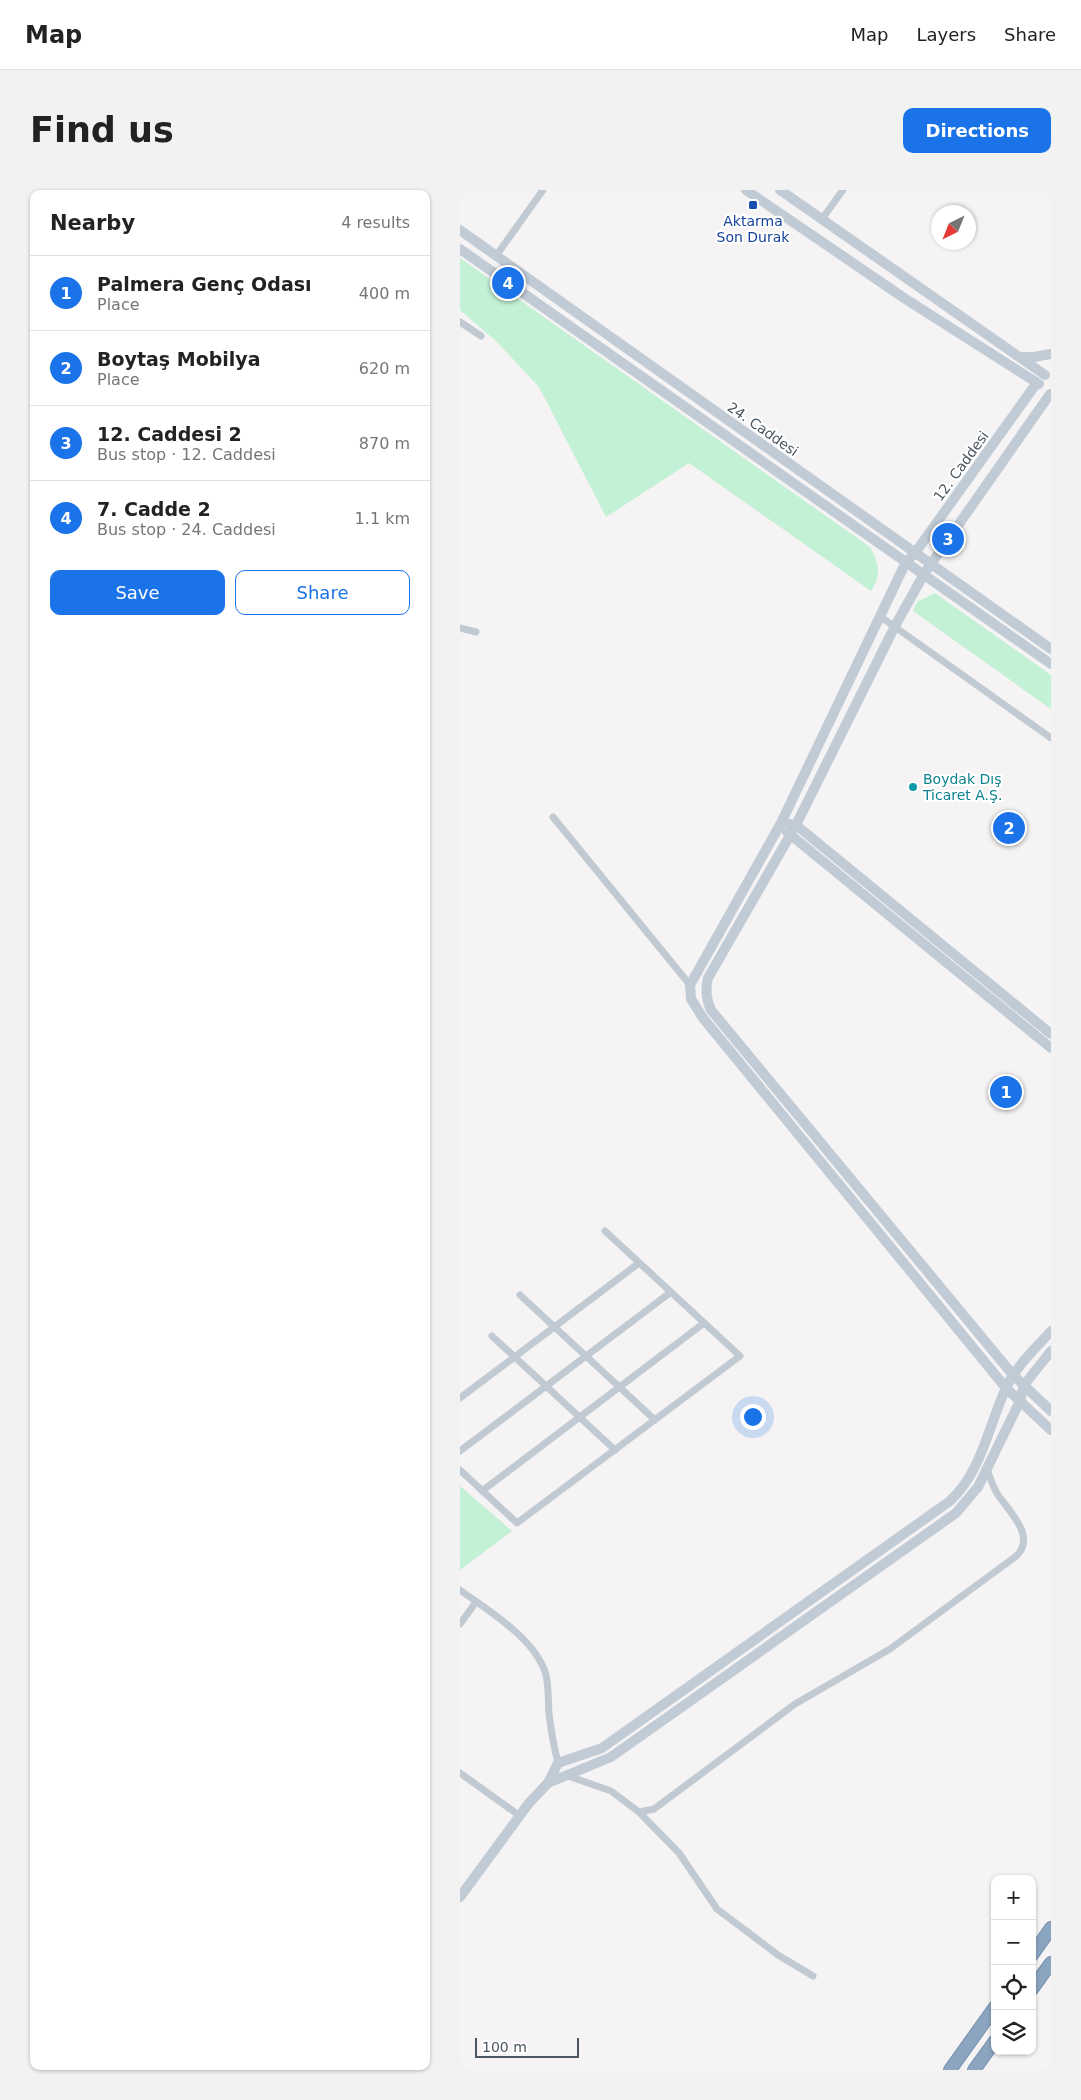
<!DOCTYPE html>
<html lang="en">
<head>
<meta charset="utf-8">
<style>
  body { margin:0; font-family:"DejaVu Sans",sans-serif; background:#f2f2f2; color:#222 }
  .controls { position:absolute; right:15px; bottom:15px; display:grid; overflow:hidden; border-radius:10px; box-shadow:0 1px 4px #0004 }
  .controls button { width:45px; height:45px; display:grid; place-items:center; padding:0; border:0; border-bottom:1px solid #e0e0e0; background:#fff; color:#222; font:25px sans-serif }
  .compass { position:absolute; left:471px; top:15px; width:45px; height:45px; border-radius:50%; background:#fff; box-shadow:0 1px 4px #0004; rotate:223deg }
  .scale { position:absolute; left:15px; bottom:12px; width:104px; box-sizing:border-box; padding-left:5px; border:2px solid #4a5661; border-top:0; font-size:14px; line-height:18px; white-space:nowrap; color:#4a5661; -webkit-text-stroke:4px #fff; paint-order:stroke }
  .you { position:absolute; left:292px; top:1226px; width:18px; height:18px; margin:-12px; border:4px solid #fff; border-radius:50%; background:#1a73e8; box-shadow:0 0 0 8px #1a73e833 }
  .badge { display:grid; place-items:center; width:32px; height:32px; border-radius:50%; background:#1a73e8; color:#fff; font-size:16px; font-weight:700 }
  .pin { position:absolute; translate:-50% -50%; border:2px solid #fff; box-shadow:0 1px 5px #0006 }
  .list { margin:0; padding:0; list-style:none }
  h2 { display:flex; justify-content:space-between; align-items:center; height:65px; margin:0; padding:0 20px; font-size:21px }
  h2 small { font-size:16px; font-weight:400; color:#767676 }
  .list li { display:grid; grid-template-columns:32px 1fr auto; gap:15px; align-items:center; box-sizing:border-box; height:75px; padding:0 20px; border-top:1px solid #e0e0e0 }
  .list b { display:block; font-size:19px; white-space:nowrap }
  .list p { margin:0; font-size:16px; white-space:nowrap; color:#767676 }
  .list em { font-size:16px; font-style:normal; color:#767676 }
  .actions { display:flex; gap:10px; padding:15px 20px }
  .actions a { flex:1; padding:11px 0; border:1px solid #1a73e8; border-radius:10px; text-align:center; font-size:18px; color:#1a73e8 }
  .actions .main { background:#1a73e8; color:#fff }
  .icon { flex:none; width:28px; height:28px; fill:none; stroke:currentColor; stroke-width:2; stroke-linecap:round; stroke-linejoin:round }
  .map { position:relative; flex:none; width:591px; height:1880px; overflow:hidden; border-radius:10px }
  header { display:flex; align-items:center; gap:30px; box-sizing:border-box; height:70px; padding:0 25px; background:#fff; border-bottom:1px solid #e0e0e0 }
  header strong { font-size:24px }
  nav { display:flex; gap:28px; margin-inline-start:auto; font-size:18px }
  .intro { display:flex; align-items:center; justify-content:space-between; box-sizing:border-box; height:120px; padding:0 30px }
  h1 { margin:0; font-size:35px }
  .button { padding:12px 22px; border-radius:10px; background:#1a73e8; color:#fff; font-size:18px; font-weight:700 }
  main { display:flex; gap:30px; padding:0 30px }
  aside { flex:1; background:#fff; border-radius:10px; box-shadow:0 1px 4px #0004 }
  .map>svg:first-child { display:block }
  .green { fill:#c3f1d5 }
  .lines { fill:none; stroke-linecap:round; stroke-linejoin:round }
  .highway-casing { stroke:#7690ad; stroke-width:14 }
  .street { stroke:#c1cad2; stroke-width:7 }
  .secondary { stroke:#c1cbd6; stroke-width:10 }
  .highway { stroke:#8ba5c1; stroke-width:12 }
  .transit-dot { fill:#1a4fb4; stroke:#fff; stroke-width:2 }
  .culture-dot { fill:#0f9aa8; stroke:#fff; stroke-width:2 }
  .labels { text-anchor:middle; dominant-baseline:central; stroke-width:4.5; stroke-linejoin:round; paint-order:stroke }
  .transit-label { font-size:14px; fill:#164399; stroke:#fff }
  .street-label { font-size:14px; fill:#4a5661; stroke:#fff }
  .culture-label { font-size:14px; fill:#0d838f; stroke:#fff; text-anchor:start }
</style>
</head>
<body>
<header>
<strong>Map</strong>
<nav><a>Map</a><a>Layers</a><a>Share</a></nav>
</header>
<div class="intro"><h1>Find us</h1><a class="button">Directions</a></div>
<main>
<aside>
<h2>Nearby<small>4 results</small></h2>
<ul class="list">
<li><span class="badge">1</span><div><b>Palmera Genç Odası</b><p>Place</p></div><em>400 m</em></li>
<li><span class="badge">2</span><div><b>Boytaş Mobilya</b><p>Place</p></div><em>620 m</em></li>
<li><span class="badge">3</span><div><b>12. Caddesi 2</b><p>Bus stop · 12. Caddesi</p></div><em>870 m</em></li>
<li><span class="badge">4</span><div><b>7. Cadde 2</b><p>Bus stop · 24. Caddesi</p></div><em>1.1 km</em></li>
</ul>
<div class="actions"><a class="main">Save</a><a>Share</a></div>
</aside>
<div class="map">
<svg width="591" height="1880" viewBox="0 0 591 1880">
  <rect width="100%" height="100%" fill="#f5f3f3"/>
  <!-- green -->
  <g class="green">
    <path d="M 0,68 L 410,357 C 419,374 422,385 411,401 L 229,273 L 146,327 L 79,197 L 36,151 L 0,120 Z"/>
    <path d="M 475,403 L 591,485 L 591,519 L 453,421 L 457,412 Z"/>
    <path d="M 0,1296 L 52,1341 L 0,1380 Z"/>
  </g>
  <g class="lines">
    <defs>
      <g id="highway">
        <path d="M 572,1765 L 591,1738"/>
        <path d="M 572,1799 L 591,1773"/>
        <path d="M 490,1880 L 535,1817"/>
        <path d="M 514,1880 L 535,1851"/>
      </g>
    </defs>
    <!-- highway casing -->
    <use href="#highway" class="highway-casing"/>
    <!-- street -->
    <g class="street">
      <path d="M 362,29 L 383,0"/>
      <path d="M 36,66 L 83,0"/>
      <path d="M 0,132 L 21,146"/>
      <path d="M 421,427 L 591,548"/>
      <path d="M 0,438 L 16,442"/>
      <path d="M 93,627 L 230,795"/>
      <path d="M 60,1105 L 195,1230"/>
      <path d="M 32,1146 L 155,1260"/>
      <path d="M 0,1208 L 179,1073"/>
      <path d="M 0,1261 L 211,1102"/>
      <path d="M 0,1280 L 57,1333 L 280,1166 L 145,1041"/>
      <path d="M 22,1301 L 244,1133"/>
      <path d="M 0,1400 C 29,1421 76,1449 86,1485 C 89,1498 88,1511 89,1524 C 91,1540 94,1557 98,1573"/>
      <path d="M 0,1434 L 16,1412"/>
      <path d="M 0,1583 L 60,1626"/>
      <path d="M 108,1586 L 151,1601 L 179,1622 L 194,1619 L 335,1514 L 430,1459 L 555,1367 C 578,1348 549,1321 538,1305 C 533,1297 530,1288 527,1279"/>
      <path d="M 179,1622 L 219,1663 L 257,1719 L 318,1765 L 353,1786"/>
    </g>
    <!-- secondary -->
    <g class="secondary">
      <path d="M 286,0 L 444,108 L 579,194"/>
      <path d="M 320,0 L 585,185"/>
      <path d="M 0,40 L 591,459"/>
      <path d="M 0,59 L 591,474"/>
      <path d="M 563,167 L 574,167 L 591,164"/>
      <path d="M 576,194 L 455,363 L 446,372 L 321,633 L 230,795 L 231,809 L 243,828 L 546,1198 L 591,1240"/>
      <path d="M 590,204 L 464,384 L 435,436 L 336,635 L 248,788 C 245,800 246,809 251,820 L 553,1185 L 591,1221"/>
      <path d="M 329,634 L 336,635 L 591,844"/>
      <path d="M 327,642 L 591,858"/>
      <path d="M 88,1593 L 151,1567 L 496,1323 L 518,1297 L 560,1211 L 564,1195 L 591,1161"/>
      <path d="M 0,1707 L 69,1613 L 88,1593 L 98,1573 L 142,1558 L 490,1311 C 522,1281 528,1237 546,1198 C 556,1176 575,1159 591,1141"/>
    </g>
    <!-- highway -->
    <use href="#highway" class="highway"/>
  </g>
  <!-- markers -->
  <rect class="transit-dot" x="288" y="10" width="10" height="10" rx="2.5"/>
  <circle class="culture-dot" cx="453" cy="597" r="5"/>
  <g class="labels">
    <!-- transit labels -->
    <g class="transit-label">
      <text x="293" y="31">Aktarma<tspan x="293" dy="16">Son Durak</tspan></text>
    </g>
    <!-- street labels -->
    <g class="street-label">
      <text transform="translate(303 239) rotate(35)">24. Caddesi</text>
      <text transform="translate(501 276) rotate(-54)">12. Caddesi</text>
    </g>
    <!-- culture labels -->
    <g class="culture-label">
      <text x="463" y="589">Boydak Dış<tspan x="463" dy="16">Ticaret A.Ş.</tspan></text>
    </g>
  </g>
</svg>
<div class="controls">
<button>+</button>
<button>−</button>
<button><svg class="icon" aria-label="locate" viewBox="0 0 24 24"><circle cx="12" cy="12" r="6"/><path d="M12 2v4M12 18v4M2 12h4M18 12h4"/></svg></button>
<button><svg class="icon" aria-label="layers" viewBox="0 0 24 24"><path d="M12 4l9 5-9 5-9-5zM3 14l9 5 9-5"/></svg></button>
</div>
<svg class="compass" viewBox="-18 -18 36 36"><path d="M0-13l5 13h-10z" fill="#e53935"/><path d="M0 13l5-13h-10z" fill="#767676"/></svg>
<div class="scale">100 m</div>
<div class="you"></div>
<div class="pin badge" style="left:546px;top:902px">1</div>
<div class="pin badge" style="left:549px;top:638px">2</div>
<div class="pin badge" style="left:488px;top:349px">3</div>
<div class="pin badge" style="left:48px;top:93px">4</div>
</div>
</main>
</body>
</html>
